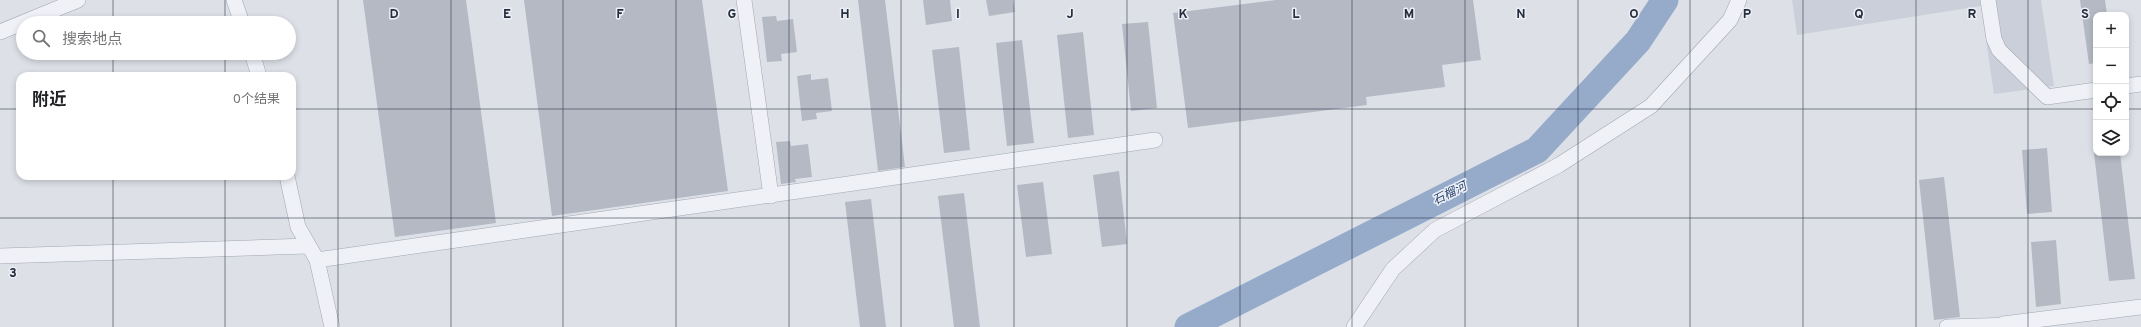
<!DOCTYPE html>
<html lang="zh">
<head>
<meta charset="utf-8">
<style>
  body { margin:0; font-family:Overpass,"Noto Sans SC",sans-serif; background:#f6f6f6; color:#202124 }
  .controls { position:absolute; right:12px; top:12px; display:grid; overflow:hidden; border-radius:8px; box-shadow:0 2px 6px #0003 }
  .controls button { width:36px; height:36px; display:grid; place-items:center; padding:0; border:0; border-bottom:1px solid #e0e0e0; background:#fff; color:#202124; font:20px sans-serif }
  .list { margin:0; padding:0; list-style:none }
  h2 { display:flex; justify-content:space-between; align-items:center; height:52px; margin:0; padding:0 16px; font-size:17px }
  h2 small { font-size:13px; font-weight:400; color:#757577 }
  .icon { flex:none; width:22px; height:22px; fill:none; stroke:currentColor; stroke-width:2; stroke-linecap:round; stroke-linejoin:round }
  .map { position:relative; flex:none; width:2141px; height:327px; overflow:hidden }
  .search { position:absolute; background:#fff; box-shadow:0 2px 6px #0003; left:16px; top:16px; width:280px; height:44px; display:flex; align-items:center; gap:10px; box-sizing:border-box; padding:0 14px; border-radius:22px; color:#757577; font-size:15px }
  .panel { position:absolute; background:#fff; box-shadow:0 2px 6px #0003; left:16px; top:72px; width:280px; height:108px; border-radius:12px }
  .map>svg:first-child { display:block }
  .built { fill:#cacfd9 }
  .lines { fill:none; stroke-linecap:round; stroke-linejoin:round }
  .river { stroke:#95abc9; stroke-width:27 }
  .building { fill:#b4b9c4 }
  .minor-casing { stroke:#a2a7b1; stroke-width:16 }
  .minor { stroke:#eff1f6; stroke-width:15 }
  .grid { fill:none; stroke:#262d3e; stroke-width:1; stroke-opacity:0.55 }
  .labels { text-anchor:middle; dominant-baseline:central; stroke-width:3; stroke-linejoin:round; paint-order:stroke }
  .water-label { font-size:12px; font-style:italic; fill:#2e4974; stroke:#eceff5 }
  .grid-label { font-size:13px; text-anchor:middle; font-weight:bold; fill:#262d3e; stroke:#eceff5; stroke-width:3; stroke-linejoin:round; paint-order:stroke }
</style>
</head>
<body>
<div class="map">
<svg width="2141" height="327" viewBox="0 0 2141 327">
  <rect width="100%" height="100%" fill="#dde0e7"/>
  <!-- built -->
  <path class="built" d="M 1792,0 L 2041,0 L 2054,86 L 1994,94 L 1981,6 L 1797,35 Z"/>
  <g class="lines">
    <!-- river -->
    <path class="river" d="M 1188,327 L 1537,150 L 1638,41 L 1665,0"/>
  </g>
  <!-- building -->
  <g class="building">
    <path d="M 363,0 L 466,0 L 496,223 L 395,237 Z"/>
    <path d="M 524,0 L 702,0 L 728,191 L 552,216 Z"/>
    <path d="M 858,0 L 885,0 L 905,167 L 878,171 Z"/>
    <path d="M 923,0 L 950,0 L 952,21 L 926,25 Z"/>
    <path d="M 986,0 L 1013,0 L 1015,12 L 989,16 Z"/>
    <path d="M 1276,0 L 1473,0 L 1481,60 L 1442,65 L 1445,87 L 1366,97 L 1367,105 L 1188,128 L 1173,13 Z"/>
    <path d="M 2080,0 L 2105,0 L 2107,15 L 2096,15 L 2096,63 L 2089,64 Z"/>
    <path d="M 776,16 L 777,21 L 793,19 L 797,52 L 781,54 L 782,61 L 767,62 L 762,17 Z"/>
    <path d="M 1148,22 L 1157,108 L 1131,111 L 1122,24 Z"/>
    <path d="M 1083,32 L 1094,135 L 1068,138 L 1057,35 Z"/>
    <path d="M 1022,40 L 1034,143 L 1007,146 L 996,43 Z"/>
    <path d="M 959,47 L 970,150 L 944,153 L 932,50 Z"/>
    <path d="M 811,74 L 811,80 L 828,78 L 832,111 L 816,113 L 817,119 L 802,121 L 797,76 Z"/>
    <path d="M 790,141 L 791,146 L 808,144 L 812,177 L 795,179 L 796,182 L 781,184 L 776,142 Z"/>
    <path d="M 2047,148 L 2052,212 L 2027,214 L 2022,150 Z"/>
    <path d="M 2094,153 L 2120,153 L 2135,279 L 2109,281 Z"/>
    <path d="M 1119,171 L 1127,244 L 1102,247 L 1093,175 Z"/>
    <path d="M 1944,177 L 1960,317 L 1934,320 L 1919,180 Z"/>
    <path d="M 1043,182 L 1052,254 L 1026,257 L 1017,185 Z"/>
    <path d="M 964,193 L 980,327 L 954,327 L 938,196 Z"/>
    <path d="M 871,199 L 886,327 L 860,327 L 845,202 Z"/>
    <path d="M 2056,240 L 2061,304 L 2036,307 L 2031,242 Z"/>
  </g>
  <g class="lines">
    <defs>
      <g id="minor">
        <path d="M 234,0 L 242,23"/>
        <path d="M 744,0 L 771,196"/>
        <path d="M 1988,0 L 1994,39 L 1999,50 L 2047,97 L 2096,90"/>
        <path d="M 0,32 L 78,0"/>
        <path d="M 252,53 L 259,76"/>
        <path d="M 2126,86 L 2141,84"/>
        <path d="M 287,176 L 298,227 L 317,260 L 332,327"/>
        <path d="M 0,256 L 308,246"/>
        <path d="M 317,260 L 1155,140"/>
        <path d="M 2003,324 L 2141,307"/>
        <path d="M 1354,327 L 1393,269 L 1435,230 L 1559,165 L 1651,106 L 1730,20 L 1739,0"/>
        <path d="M 1947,327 L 2012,325"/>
      </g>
    </defs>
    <!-- minor casing -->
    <use href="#minor" class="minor-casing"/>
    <!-- minor -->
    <use href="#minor" class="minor"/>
  </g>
  <!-- grid -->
  <path class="grid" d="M 113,0 L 113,23M 225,0 L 225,23M 338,0 L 338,327M 451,0 L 451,327M 563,0 L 563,327M 676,0 L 676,327M 789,0 L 789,327M 901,0 L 901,327M 1014,0 L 1014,327M 1127,0 L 1127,327M 1240,0 L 1240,327M 1352,0 L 1352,327M 1465,0 L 1465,327M 1578,0 L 1578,327M 1690,0 L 1690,327M 1803,0 L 1803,327M 1916,0 L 1916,327M 2028,0 L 2028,327M 113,53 L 113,76M 225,53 L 225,76M 0,109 L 20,109M 292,109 L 2096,109M 2126,109 L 2141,109M 113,176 L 113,327M 225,176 L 225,327M 0,218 L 2141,218"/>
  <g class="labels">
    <!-- water labels -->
    <g class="water-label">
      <text transform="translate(1450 194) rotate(-27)">石榴河</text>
    </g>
  </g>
  <g class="grid-label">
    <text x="394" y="18">D</text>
    <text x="507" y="18">E</text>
    <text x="620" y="18">F</text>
    <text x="732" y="18">G</text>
    <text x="845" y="18">H</text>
    <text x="958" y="18">I</text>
    <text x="1070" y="18">J</text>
    <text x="1183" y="18">K</text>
    <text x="1296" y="18">L</text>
    <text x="1409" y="18">M</text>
    <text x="1521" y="18">N</text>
    <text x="1634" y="18">O</text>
    <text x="1747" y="18">P</text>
    <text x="1859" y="18">Q</text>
    <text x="1972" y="18">R</text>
    <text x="2085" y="18">S</text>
    <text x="13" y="277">3</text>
  </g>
</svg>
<div class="controls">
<button>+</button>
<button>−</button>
<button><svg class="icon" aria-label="locate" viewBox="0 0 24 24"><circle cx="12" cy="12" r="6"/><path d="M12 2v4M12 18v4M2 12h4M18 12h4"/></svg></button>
<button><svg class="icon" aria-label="layers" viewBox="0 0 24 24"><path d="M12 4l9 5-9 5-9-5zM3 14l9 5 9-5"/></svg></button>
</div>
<div class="search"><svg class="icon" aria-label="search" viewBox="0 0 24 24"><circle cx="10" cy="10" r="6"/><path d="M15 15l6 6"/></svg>搜索地点</div>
<section class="panel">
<h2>附近<small>0个结果</small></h2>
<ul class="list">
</ul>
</section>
</div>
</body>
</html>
